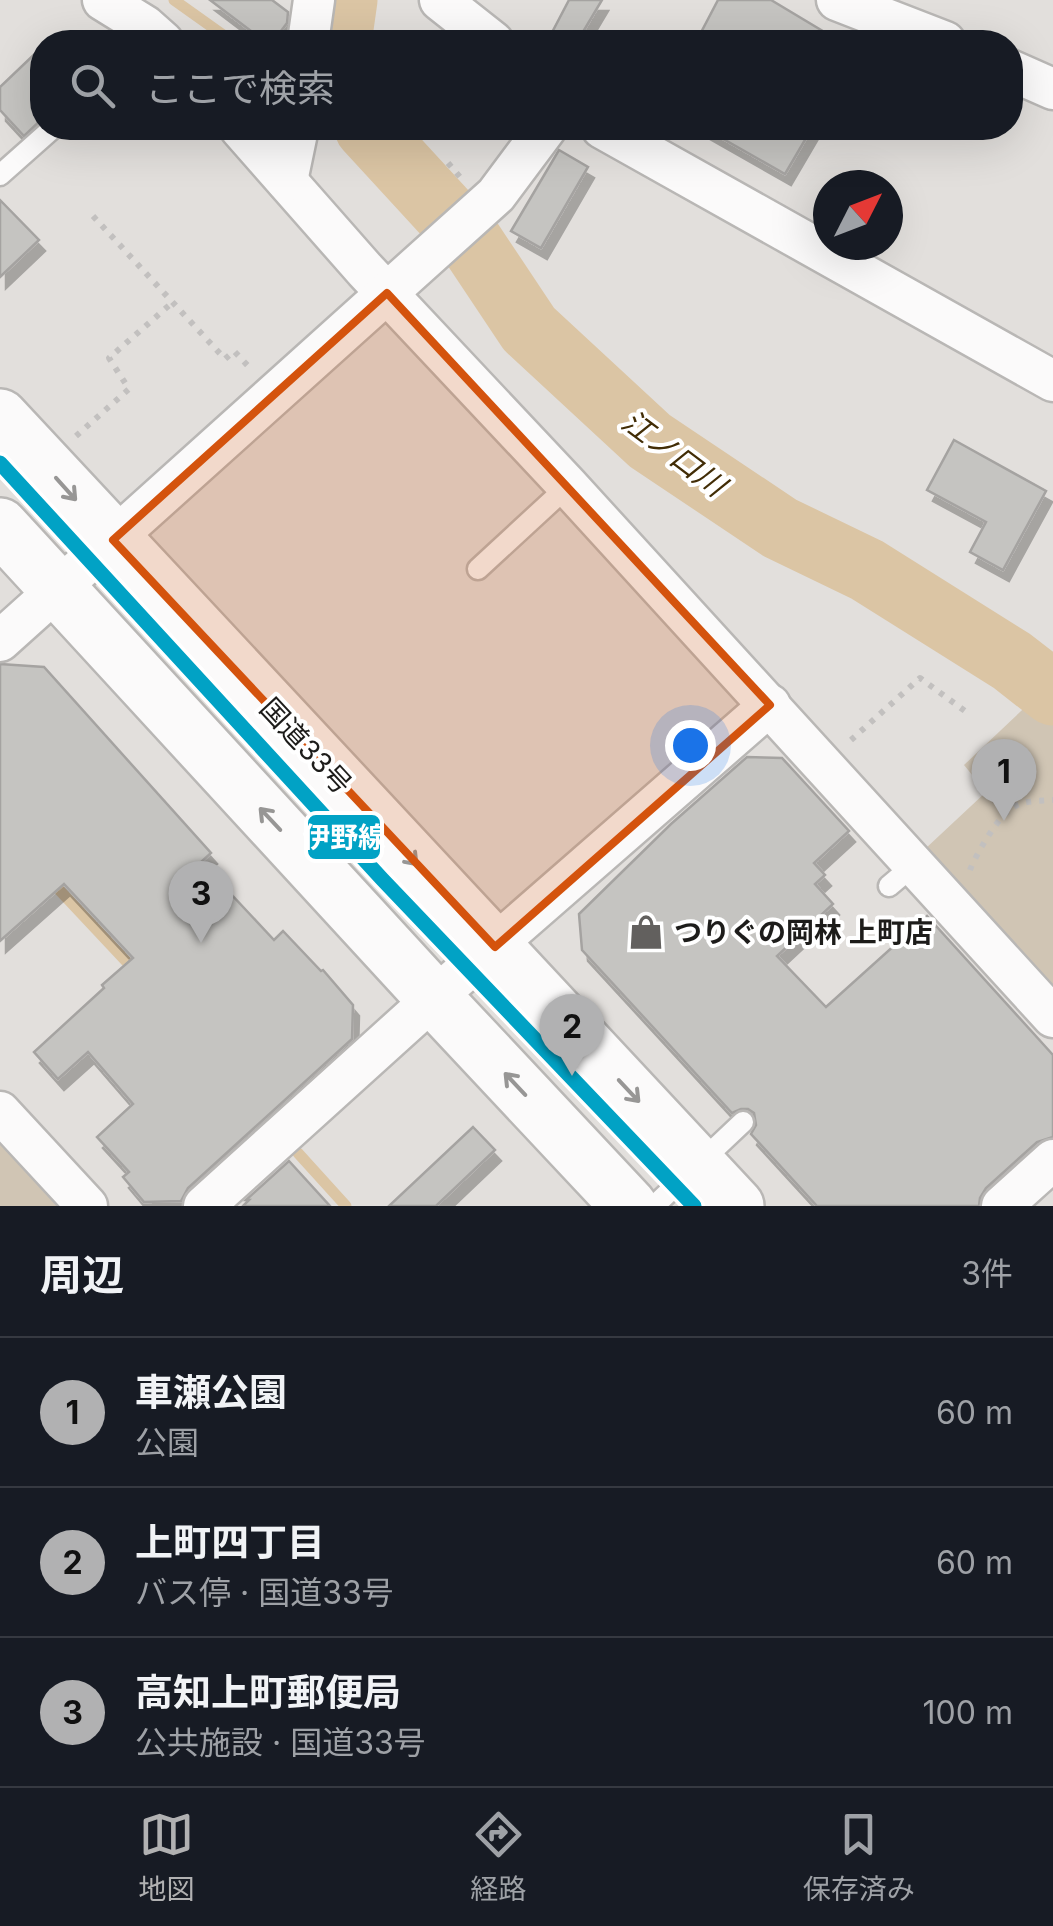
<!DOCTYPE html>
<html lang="ja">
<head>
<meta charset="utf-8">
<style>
  body { margin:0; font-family:Inter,"Noto Sans JP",sans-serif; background:#20242c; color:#f1f3f6 }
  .compass { position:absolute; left:813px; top:170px; width:90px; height:90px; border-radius:50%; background:#171b24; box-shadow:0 10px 40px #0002; rotate:48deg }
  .you { position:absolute; left:690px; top:745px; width:35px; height:35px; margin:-25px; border:8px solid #fff; border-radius:50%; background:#1a73e8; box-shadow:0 0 0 15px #1a73e833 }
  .badge { display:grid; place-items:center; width:65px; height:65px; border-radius:50%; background:#b1b1b2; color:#111; font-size:32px; font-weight:700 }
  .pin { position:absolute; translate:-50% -82px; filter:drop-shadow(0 2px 5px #0008) }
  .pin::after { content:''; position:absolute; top:52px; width:35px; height:30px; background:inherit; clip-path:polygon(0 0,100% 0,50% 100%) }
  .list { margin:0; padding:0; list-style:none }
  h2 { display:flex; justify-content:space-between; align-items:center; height:130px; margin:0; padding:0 40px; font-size:42px }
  h2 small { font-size:32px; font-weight:400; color:#9ea1a6 }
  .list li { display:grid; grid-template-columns:65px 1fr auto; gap:30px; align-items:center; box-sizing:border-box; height:150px; padding:0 40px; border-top:2px solid #363941 }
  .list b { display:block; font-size:38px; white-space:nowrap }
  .list p { margin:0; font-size:32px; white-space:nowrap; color:#9ea1a6 }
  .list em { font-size:32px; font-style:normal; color:#9ea1a6 }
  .icon { flex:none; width:55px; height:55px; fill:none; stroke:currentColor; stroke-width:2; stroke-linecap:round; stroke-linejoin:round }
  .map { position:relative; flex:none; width:1053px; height:1206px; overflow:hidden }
  .search { position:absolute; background:#171b24; box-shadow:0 10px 40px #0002; left:30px; right:30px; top:30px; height:110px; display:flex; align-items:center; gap:25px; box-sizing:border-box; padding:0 35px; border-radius:40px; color:#9ea1a6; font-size:38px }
  .sheet { height:580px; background:#171b24 }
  nav { display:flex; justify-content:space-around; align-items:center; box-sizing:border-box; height:140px; border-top:2px solid #363941; background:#171b24; font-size:28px; color:#9ea1a6 }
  nav a { display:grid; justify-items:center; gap:5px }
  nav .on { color:#b1b1b2 }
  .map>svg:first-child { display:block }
  .green { fill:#d0c5b4 }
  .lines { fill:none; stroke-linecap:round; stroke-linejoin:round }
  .stream { stroke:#dbc5a4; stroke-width:11 }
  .river { stroke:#dbc5a4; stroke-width:65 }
  .building { fill:#c5c4c1; stroke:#a5a3a1; stroke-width:2.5; filter:url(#shadow) }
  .lane-casing { stroke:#b9b7b5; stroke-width:25 }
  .street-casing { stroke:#b9b7b5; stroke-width:45 }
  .highway-casing { stroke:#b9b7b5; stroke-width:60 }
  .path { stroke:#c2c0bf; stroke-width:6; stroke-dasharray:5 8; stroke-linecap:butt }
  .lane { stroke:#fbfafa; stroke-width:20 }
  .street { stroke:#fbfafa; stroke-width:40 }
  .highway { stroke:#fbfafa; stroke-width:55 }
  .tram-1-casing { stroke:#fff; stroke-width:22 }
  .tram-1 { stroke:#01a2c5; stroke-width:15 }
  .oneway { stroke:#979695 }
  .marked { fill:#d4530d; fill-opacity:0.2; stroke:#d4530d; stroke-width:8; stroke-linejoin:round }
  .labels { text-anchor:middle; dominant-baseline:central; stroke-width:8; stroke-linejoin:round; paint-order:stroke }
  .street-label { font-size:28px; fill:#1d1c1a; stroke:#fff }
  .poi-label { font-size:28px; font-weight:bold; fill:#1d1c1a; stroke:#fff; text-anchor:start }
  .water-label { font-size:30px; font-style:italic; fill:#422d06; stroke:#fff }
  .line-badge { stroke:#fff; stroke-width:4 }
  .badge-label { font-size:28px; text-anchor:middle; font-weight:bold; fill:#fff }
</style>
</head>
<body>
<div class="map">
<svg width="1053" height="1206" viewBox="0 0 1053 1206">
  <defs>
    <filter id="shadow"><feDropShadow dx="6" dy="11" stdDeviation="0" flood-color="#0004"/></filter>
  </defs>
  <rect width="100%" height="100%" fill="#e2dfdc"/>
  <!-- green -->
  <g class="green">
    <path d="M 1038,695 L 1053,707 L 1053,992 L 925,849 L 986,792 L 964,765 Z"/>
    <path d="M 0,1143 L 58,1206 L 0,1206 Z"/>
  </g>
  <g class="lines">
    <!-- stream -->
    <g class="stream">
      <path d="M 174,0 L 233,42"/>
      <path d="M 48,878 L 138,974"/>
      <path d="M 298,1153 L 346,1206"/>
    </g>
    <!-- river -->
    <g class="river">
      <path d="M 339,42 L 345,0"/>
      <path d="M 367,128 L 469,239 L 529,329 L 650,441 L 780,528 L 867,570 L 1012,661 L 1053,693"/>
    </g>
  </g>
  <!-- building -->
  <g class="building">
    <path d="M 210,0 L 272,0 L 288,12 L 287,23 L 275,39 L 255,34 Z"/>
    <path d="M 569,0 L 602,0 L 577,42 L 547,42 Z"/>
    <path d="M 718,0 L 771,0 L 841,42 L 696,42 Z"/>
    <path d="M 42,47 L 42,119 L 24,136 L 0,110 L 0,87 Z"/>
    <path d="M 704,128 L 812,128 L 785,174 Z"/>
    <path d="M 559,150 L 588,167 L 541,248 L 511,231 Z"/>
    <path d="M 0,200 L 39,240 L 0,277 Z"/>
    <path d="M 954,440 L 1046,491 L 1003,570 L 970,552 L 986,522 L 927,490 Z"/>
    <path d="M 0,664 L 44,667 L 211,853 L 201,862 L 274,940 L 283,931 L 321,971 L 323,970 L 353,1005 L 352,1039 L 188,1188 L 181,1201 L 144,1202 L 123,1177 L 129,1172 L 97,1137 L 133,1104 L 88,1052 L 58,1079 L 34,1052 L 104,988 L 102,985 L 133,958 L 64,884 L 0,941 Z"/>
    <path d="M 747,757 L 782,758 L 849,831 L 814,863 L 825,875 L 815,884 L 833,904 L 777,956 L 826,1007 L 927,916 L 1053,1055 L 1053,1137 L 1037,1142 L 986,1188 L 980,1198 L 979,1206 L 817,1206 L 751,1134 L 756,1125 L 754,1113 L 748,1109 L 741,1109 L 732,1113 L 582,950 L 579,914 L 671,824 Z"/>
    <path d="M 473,1127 L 495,1150 L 436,1206 L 389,1206 Z"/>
    <path d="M 289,1161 L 330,1206 L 243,1206 L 249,1200 L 246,1200 Z"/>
  </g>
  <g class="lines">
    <defs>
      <g id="lane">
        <path d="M 0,175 L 53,128"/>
        <path d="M 478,569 L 568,486"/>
        <path d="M 889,886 L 915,864"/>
        <path d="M 654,1206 L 743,1122"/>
      </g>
      <g id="street">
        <path d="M 103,0 L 145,26 L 163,42"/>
        <path d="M 440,0 L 493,42"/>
        <path d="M 837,0 L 945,42"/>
        <path d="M 308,42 L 314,0"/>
        <path d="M 1010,70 L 1053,89"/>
        <path d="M 240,128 L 365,270 L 568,486 L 1053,1017"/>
        <path d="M 602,128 L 1053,381"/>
        <path d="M 287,181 L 298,128"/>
        <path d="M 0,641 L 496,195 L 546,128"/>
        <path d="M 0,1112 L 87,1206"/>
        <path d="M 204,1206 L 434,998 L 770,705"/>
        <path d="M 1002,1206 L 1053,1160"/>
      </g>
      <g id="highway">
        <path d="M 0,417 L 736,1206"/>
        <path d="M 0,526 L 434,998 L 629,1206"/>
      </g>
    </defs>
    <!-- lane casing -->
    <use href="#lane" class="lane-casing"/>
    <!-- street casing -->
    <use href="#street" class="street-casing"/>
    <!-- highway casing -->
    <use href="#highway" class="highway-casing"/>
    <!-- path -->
    <g class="path">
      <path d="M 448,163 L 460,177"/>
      <path d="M 93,216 L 225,359 L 234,351 L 249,367"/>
      <path d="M 76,436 L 129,389 L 109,358 L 173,302"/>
      <path d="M 851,740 L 920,678 L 965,711"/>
      <path d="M 970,870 C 975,856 999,815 1012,808 C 1023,800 1040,801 1053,800"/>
    </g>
    <!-- lane -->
    <use href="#lane" class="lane"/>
    <!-- street -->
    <use href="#street" class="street"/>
    <!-- highway -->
    <use href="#highway" class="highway"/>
    <defs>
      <path id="tram-1" d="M 0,463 L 382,879 L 694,1206"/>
    </defs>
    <!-- tram-1 casing -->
    <use href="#tram-1" class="tram-1-casing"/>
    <!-- tram-1 -->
    <use href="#tram-1" class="tram-1"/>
  </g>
  <!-- one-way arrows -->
  <defs><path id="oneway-shaft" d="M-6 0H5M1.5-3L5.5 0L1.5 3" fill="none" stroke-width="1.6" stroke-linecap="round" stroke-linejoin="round" transform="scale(2.5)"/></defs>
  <g class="oneway">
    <use href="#oneway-shaft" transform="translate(66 489) rotate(48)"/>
    <use href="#oneway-shaft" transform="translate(270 819) rotate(-133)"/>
    <use href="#oneway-shaft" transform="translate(407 854) rotate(47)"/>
    <use href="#oneway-shaft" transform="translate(515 1084) rotate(-133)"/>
    <use href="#oneway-shaft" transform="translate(629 1091) rotate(47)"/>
  </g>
  <!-- marked area -->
  <path class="marked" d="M 387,293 L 770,705 L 495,947 L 113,540 Z"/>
  <!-- icons -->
  <defs>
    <symbol id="shop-bare" viewBox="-9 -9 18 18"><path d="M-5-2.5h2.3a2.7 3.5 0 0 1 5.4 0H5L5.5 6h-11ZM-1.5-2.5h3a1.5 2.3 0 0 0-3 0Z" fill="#62605e" stroke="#fff" stroke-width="2.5" paint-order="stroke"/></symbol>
  </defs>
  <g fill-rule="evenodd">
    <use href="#shop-bare" x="621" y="907" width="50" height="50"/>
  </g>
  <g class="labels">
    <!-- street labels -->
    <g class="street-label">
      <text transform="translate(306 746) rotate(47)">国道33号</text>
    </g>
    <!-- poi labels -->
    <g class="poi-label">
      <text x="674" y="932">つりぐの岡林 上町店</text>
    </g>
    <!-- water labels -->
    <g class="water-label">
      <text transform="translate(674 453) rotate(37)">江ノ口川</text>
    </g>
  </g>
  <rect class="line-badge" x="306" y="813" width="76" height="48" rx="10" fill="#01a2c5"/>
  <g class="badge-label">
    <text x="344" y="847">伊野線</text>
  </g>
</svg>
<svg class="compass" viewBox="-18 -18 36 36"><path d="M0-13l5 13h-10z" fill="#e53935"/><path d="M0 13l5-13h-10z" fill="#9ea1a6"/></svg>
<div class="you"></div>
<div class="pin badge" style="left:1004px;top:821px">1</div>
<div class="pin badge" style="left:572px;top:1076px">2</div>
<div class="pin badge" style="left:201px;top:943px">3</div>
<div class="search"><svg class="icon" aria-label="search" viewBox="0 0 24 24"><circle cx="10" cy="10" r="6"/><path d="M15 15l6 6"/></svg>ここで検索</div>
</div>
<section class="sheet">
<h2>周辺<small>3件</small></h2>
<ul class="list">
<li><span class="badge">1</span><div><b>車瀬公園</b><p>公園</p></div><em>60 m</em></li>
<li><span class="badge">2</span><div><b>上町四丁目</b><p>バス停 · 国道33号</p></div><em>60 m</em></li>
<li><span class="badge">3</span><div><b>高知上町郵便局</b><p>公共施設 · 国道33号</p></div><em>100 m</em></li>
</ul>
</section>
<nav>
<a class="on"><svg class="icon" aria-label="map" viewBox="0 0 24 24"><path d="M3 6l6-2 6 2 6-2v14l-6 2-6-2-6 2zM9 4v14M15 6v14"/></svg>地図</a>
<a><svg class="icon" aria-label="directions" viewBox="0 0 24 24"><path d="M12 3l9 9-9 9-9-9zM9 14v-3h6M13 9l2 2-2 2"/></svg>経路</a>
<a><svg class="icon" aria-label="saved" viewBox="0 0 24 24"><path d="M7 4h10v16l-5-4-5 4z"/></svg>保存済み</a>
</nav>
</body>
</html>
